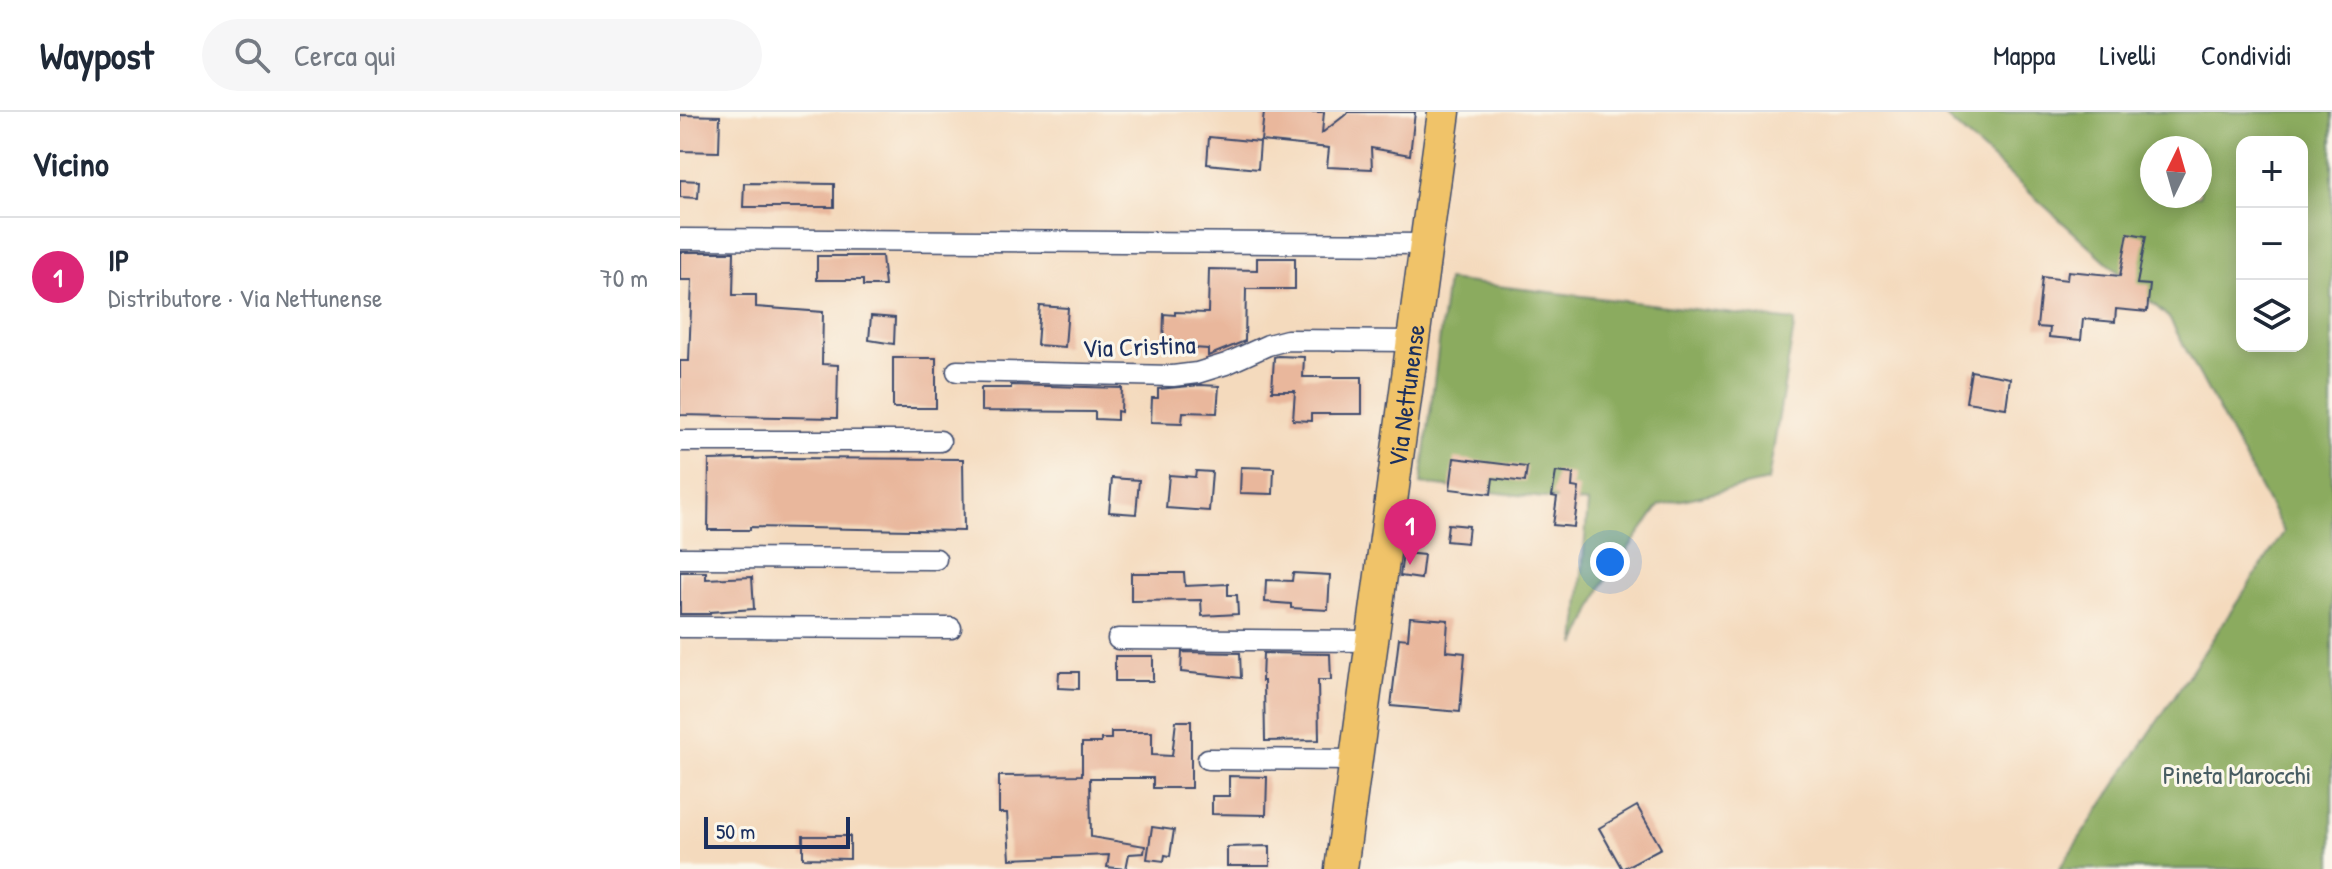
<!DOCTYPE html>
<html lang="it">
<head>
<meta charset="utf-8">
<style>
  body { margin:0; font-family:"Patrick Hand",sans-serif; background:#f6f6f7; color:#1f2937 }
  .controls { position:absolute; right:24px; top:24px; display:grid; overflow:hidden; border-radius:16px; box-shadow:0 4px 20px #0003 }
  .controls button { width:72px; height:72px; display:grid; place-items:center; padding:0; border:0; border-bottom:2px solid #e0e1e3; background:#fff; color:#1f2937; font:40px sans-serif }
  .compass { position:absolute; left:1460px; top:24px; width:72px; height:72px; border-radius:50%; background:#fff; box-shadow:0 4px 20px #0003; rotate:5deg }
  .scale { position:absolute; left:24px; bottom:20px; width:146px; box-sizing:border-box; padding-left:8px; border:4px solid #1b2f5e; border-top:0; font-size:22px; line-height:28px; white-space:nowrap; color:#1b2f5e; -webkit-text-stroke:6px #fbf7ec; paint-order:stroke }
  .you { position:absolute; left:930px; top:450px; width:28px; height:28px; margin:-20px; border:6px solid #fff; border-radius:50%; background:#1a73e8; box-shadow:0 0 0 12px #1a73e833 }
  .badge { display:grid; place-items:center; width:52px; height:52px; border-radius:50%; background:#db2777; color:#fff; font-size:26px; font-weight:700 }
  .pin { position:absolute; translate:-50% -66px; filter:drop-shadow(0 2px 4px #0008) }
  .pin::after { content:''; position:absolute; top:42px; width:28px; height:24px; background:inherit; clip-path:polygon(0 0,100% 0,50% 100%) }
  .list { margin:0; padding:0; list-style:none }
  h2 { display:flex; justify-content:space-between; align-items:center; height:104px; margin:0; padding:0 32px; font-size:34px }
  h2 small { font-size:26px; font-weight:400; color:#747a83 }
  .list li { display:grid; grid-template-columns:52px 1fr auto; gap:24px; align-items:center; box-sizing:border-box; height:120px; padding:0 32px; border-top:2px solid #e0e1e3 }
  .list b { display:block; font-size:30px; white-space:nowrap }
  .list p { margin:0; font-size:26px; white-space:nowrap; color:#747a83 }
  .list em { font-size:26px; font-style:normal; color:#747a83 }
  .icon { flex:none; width:44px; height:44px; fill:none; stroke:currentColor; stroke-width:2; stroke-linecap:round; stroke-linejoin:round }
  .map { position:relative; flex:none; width:1652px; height:757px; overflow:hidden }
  header { display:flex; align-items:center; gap:48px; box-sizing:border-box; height:112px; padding:0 40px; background:#fff; border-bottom:2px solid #e0e1e3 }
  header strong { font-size:38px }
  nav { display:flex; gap:44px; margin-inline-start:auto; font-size:28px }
  .search { width:560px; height:72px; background:#f6f6f7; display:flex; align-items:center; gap:20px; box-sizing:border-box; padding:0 28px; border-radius:44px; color:#747a83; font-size:30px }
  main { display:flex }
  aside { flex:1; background:#fff }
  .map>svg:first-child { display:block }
  .forest { fill:#8bab5e; stroke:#536d5e; stroke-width:2; fill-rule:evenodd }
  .building { fill:#e9b79c }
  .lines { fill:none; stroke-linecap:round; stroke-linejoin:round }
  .minor-casing { stroke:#3c496c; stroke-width:23 }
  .primary-casing { stroke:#3c496c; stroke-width:35 }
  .minor { stroke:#fff; stroke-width:20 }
  .primary { stroke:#f0c369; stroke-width:32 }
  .labels { text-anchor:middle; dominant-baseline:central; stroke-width:6; stroke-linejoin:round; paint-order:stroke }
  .street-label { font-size:26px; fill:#1b2f5e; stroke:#fbf7ec }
  .park-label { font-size:26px; fill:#475c62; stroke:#fbf7ec }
</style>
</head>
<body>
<header>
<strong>Waypost</strong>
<div class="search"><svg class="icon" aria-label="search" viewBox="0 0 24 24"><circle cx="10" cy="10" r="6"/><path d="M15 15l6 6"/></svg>Cerca qui</div>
<nav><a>Mappa</a><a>Livelli</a><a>Condividi</a></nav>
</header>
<main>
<aside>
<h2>Vicino<small></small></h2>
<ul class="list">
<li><span class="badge">1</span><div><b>IP</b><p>Distributore · Via Nettunense</p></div><em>70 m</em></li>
</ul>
</aside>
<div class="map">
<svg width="1652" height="757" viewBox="0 0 1652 757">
  <rect width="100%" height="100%" fill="#fbf7ec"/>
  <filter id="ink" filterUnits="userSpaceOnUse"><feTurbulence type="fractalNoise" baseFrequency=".0125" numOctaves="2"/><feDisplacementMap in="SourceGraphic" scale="16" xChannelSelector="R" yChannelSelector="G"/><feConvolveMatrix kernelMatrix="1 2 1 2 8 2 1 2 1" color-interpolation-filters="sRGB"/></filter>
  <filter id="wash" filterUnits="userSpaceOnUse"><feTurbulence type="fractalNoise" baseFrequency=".006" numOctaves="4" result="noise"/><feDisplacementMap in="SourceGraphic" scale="32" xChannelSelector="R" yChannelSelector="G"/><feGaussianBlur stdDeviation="1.8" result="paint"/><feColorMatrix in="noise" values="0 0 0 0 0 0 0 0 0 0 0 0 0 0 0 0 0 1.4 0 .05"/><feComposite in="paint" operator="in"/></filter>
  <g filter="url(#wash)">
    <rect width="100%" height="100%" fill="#f4dabd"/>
    <!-- forest -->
    <g class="forest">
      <path d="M 1260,0 L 1652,0 L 1652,757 L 1379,757 L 1604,420 L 1489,206 ZM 1562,30 L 1622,30 L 1622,234 L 1562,234 ZM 1472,36 L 1520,36 L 1520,84 L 1472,84 Z"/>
      <path d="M 767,168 L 1115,209 L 1088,369 L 980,393 L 923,472 L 896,533 L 908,391 L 741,372 Z"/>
    </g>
    <g id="blocks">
      <!-- building -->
      <g class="building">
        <path d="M 584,0 L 644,0 L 642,21 L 669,0 L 735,0 L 730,43 L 691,36 L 692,57 L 647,55 L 649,36 L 581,29 Z"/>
        <path d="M 0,3 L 40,4 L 39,40 L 0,39 Z"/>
        <path d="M 529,25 L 580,30 L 578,57 L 527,52 Z"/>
        <path d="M 0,68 L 19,69 L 18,86 L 0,85 Z"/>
        <path d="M 64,71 L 154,72 L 154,95 L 63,95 Z"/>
        <path d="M 1448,121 L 1466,124 L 1457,172 L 1470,173 L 1467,200 L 1436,197 L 1435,210 L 1403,207 L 1401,228 L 1369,225 L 1370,216 L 1357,215 L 1362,165 L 1387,168 L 1388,159 L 1440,164 Z"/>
        <path d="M 0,140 L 54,140 L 53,183 L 76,183 L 76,195 L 143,200 L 142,252 L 158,253 L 157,306 L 0,303 L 0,249 L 9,249 L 12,168 L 0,168 Z"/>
        <path d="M 137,144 L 202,144 L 205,174 L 183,174 L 183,168 L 137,168 Z"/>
        <path d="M 577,146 L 615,146 L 615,177 L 566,177 L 565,229 L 528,244 L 528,237 L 483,234 L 484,202 L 495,203 L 495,200 L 528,201 L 529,157 L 577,158 Z"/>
        <path d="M 360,194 L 388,196 L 385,235 L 357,233 Z"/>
        <path d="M 191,204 L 215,206 L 214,232 L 189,228 Z"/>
        <path d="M 598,244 L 624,245 L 623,265 L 682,265 L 682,302 L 631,302 L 631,309 L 613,308 L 615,279 L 592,279 L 594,245 Z"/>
        <rect x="213" y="246" width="43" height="50"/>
        <path d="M 1291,259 L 1330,266 L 1326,296 L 1286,290 Z"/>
        <path d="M 331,273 L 442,276 L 441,300 L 437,299 L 437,308 L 415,307 L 415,300 L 301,299 L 301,276 L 331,276 Z"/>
        <path d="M 521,273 L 539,274 L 537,301 L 503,300 L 502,311 L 471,310 L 472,286 L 478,286 L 478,277 Z"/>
        <path d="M 99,346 L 283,347 L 284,419 L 70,415 L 70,418 L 28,418 L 29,348 Z"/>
        <path d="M 774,346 L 847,355 L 845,370 L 813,366 L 811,382 L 770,377 Z"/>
        <path d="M 561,355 L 594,356 L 593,382 L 560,381 Z"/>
        <path d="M 516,359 L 532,360 L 529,399 L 486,396 L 489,363 L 515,365 Z"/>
        <path d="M 876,360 L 893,362 L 892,375 L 899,376 L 894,415 L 873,413 L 877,385 L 872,384 Z"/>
        <path d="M 432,366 L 459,368 L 456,402 L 429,400 Z"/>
        <path d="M 768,412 L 789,414 L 787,431 L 766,429 Z"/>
        <path d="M 723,441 L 744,443 L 741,467 L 720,464 Z"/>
        <path d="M 0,460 L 26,460 L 26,467 L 72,465 L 74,497 L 30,500 L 30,502 L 0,502 Z"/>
        <path d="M 451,461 L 504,461 L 505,474 L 548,472 L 548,483 L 557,483 L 558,502 L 522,504 L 521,488 L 451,489 Z"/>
        <path d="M 613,461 L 650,463 L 648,498 L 611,496 L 611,492 L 585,490 L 586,468 L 612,469 Z"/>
        <path d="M 730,505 L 768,508 L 766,539 L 785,541 L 780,600 L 711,594 L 719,526 L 728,527 Z"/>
        <path d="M 502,540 L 560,541 L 561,566 L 501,560 Z"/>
        <path d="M 583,541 L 650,542 L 651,568 L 638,568 L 639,628 L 585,629 L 584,569 L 582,569 Z"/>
        <rect x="435" y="544" width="38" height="25"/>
        <path d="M 379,560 L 399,560 L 399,577 L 378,576 Z"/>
        <path d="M 496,609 L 511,609 L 511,676 L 473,676 L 473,666 L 410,666 L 411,725 L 465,734 L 464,741 L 449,742 L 446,757 L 427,755 L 429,743 L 330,747 L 327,701 L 319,701 L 319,664 L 402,663 L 402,631 L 421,631 L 421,627 L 431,627 L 431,620 L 472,620 L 472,643 L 492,644 Z"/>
        <path d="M 549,664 L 587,665 L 586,703 L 532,702 L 532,684 L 549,684 Z"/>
        <path d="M 957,694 L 981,736 L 942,757 L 919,716 Z"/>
        <path d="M 472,715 L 494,718 L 490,744 L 485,743 L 484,749 L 467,747 Z"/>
        <path d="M 123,724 L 170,724 L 170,747 L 123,746 Z"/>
        <path d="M 590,734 L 590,754 L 547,754 L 547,735 Z"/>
      </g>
    </g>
  </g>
  <g filter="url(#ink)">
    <use href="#blocks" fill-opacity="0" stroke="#3c496c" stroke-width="2"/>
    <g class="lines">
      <defs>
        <g id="minor">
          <path d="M 0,127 L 746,132"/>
          <path d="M 277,259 L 493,264 L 517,261 L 546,252 L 588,233 L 607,228 L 733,229"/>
          <path d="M 0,329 L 260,329"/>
          <path d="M 0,446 L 256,447"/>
          <path d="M 0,515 L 271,516"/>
          <path d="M 438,527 L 692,529"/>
          <path d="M 528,647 L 676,648"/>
        </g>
        <g id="primary">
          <path id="s1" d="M 661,757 L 764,0"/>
        </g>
      </defs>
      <!-- minor casing -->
      <use href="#minor" class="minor-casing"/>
      <!-- primary casing -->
      <use href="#primary" class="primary-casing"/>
      <!-- minor -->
      <use href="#minor" class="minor"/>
      <!-- primary -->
      <use href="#primary" class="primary"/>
    </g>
  </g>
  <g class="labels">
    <!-- street labels -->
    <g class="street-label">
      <text transform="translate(459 234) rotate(-2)">Via Cristina</text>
      <text stroke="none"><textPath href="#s1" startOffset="478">Via Nettunense</textPath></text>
    </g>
    <!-- park labels -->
    <g class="park-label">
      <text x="1557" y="662">Pineta Marocchi</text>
    </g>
  </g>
</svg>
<div class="controls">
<button>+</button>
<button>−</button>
<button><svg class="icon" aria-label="layers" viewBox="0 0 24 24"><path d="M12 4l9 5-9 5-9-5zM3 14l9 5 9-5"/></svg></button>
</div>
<svg class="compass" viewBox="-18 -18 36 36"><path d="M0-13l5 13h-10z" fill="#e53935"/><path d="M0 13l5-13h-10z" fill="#747a83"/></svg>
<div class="scale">50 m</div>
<div class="you"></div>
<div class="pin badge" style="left:730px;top:453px">1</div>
</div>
</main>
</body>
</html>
